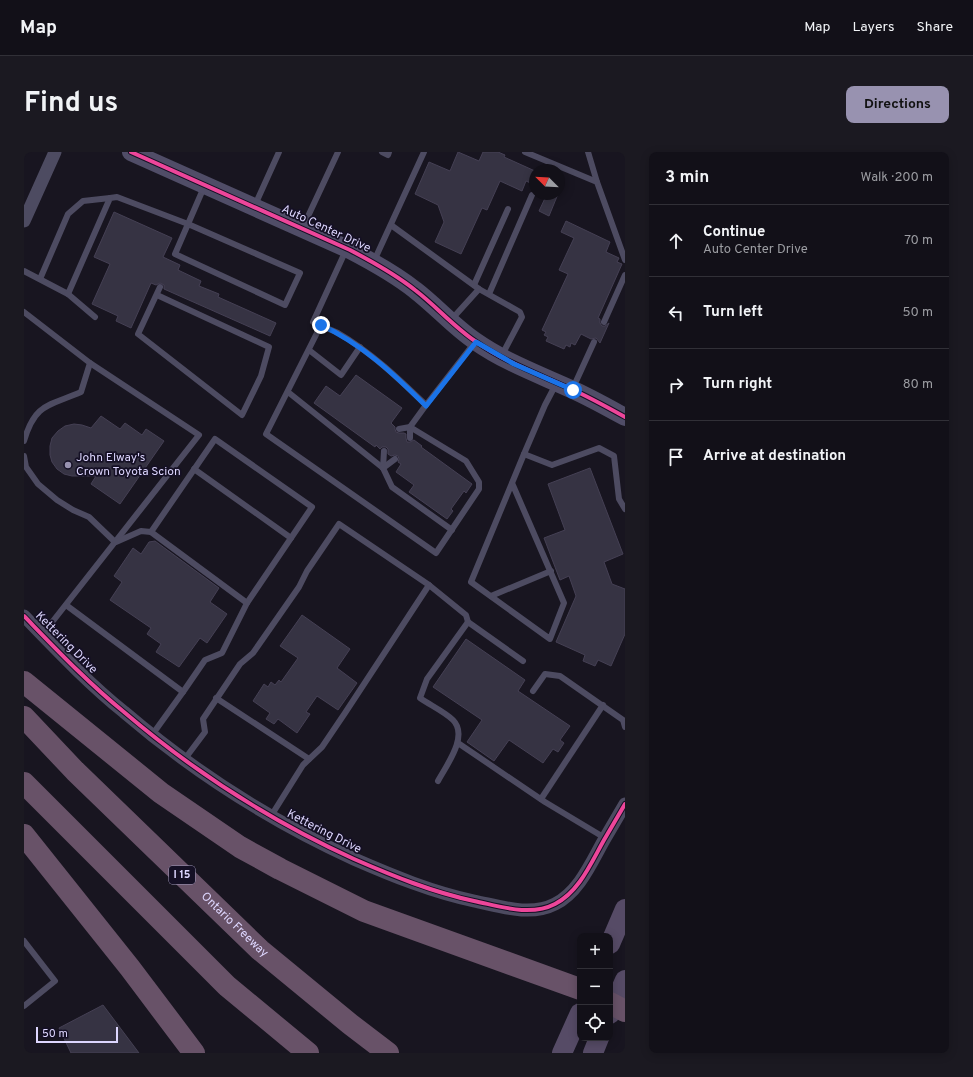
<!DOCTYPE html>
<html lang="en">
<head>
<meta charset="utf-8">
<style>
  body { margin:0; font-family:Overpass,sans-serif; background:#1b1921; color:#f1f3f6 }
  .controls { position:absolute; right:12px; bottom:12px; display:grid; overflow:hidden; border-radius:8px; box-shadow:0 2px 10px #0003 }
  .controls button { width:36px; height:36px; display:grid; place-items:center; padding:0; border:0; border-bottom:1px solid #313037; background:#121018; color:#f1f3f6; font:20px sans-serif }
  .compass { position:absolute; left:505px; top:12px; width:36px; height:36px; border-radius:50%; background:#121018; box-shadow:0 2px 10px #0003; rotate:294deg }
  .scale { position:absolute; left:12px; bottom:10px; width:82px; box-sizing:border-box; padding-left:4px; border:2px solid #ddd6fe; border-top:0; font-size:11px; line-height:14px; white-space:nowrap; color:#ddd6fe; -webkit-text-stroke:3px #151025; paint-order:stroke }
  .stop { position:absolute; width:12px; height:12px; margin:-9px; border:3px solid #1a73e8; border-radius:50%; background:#fff }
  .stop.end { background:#1a73e8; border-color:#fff; box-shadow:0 1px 4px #0008 }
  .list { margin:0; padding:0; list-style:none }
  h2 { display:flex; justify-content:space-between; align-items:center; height:52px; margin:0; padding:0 16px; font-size:17px }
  h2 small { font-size:13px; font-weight:400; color:#9c9da2 }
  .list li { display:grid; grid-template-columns:26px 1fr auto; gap:12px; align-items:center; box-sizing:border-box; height:72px; padding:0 16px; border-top:1px solid #313037 }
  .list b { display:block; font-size:15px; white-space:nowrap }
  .list p { margin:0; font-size:13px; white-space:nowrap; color:#9c9da2 }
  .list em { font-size:13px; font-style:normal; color:#9c9da2 }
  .icon { flex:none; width:22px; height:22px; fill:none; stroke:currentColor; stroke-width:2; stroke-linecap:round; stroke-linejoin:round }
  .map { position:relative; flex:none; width:601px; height:901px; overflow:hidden; border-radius:8px }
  header { display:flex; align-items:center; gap:24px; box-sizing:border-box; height:56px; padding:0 20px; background:#121018; border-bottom:1px solid #313037 }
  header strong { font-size:19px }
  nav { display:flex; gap:22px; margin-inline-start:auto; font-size:14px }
  .intro { display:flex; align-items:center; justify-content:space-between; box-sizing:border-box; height:96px; padding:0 24px }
  h1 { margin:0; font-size:28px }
  .button { padding:10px 18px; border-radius:8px; background:#9892b0; color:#111; font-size:14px; font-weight:700 }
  main { display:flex; gap:24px; padding:0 24px }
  aside { flex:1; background:#121018; border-radius:8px; box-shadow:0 2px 10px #0003 }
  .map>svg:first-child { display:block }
  .building { fill:#363343; stroke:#454054 }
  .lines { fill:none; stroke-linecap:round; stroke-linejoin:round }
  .lane { stroke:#4d4b61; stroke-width:6 }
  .street { stroke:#4d4b61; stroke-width:13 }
  .secondary { stroke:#504d67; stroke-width:18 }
  .primary { stroke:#564b66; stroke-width:20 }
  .highway { stroke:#685268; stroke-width:22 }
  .cycleway-casing { stroke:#151025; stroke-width:6 }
  .cycleway { stroke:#ed469a; stroke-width:4 }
  .route { stroke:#1a73e8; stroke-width:5 }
  .poi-dot { fill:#9892b0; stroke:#151025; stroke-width:1.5 }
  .labels { text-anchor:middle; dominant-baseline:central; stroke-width:3.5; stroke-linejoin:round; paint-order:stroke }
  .shield { fill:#151025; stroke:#a19bbd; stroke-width:1 }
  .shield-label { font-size:11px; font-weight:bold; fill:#ddd6fe }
  .street-label { font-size:12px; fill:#ddd6fe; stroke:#151025 }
  .poi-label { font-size:12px; fill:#ddd6fe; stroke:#151025; text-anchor:start }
</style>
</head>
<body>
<header>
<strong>Map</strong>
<nav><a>Map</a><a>Layers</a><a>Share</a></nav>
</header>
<div class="intro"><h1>Find us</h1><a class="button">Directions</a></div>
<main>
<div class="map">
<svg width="601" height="901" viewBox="0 0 601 901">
  <rect width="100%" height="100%" fill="#181520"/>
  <!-- building -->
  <g class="building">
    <path d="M 434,0 L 455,9 L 459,0 L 474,0 L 481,3 L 480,5 L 511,19 L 511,33 L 502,29 L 498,39 L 476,29 L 463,58 L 458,56 L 437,102 L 411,90 L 420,70 L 414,53 L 391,42 L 405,10 L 426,19 Z"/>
    <path d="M 523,42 L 534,42 L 525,64 L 515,59 Z"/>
    <path d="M 90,60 L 148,86 L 139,105 L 156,113 L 154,118 L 177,129 L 175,134 L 195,142 L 194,145 L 252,171 L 246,184 L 140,137 L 140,133 L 136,131 L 132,133 L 127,131 L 107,176 L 92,169 L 94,164 L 68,152 L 86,112 L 70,105 Z"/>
    <path d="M 542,69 L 586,90 L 582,100 L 595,106 L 593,110 L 598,112 L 574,166 L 576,167 L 576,171 L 578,174 L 581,174 L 585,171 L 576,191 L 572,186 L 567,187 L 557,182 L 551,193 L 547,191 L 546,195 L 542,193 L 540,197 L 522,189 L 524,185 L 520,183 L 522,180 L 518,178 L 544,122 L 535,118 L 550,86 L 537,80 Z"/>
    <path d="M 332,223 L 378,256 L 367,271 L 371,275 L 371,277 L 372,280 L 375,281 L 380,281 L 382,282 L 382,286 L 383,290 L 386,290 L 390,288 L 398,294 L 397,295 L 448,332 L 442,341 L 440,339 L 427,357 L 429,359 L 423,367 L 385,340 L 390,333 L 372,320 L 377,312 L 374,310 L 375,307 L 374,304 L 371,303 L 367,304 L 364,302 L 364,297 L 362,295 L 358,295 L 356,297 L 352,293 L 351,295 L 290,251 L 302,234 L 316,244 Z"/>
    <path d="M 77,264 L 96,277 L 101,271 L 118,283 L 122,277 L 140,289 L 96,352 L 67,332 L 72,324 L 48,324 L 40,322 L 33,317 L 28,310 L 26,303 L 26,294 L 28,286 L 34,279 L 41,274 L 50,272 L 58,273 L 67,276 Z"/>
    <path d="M 566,316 L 599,402 L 580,410 L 588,432 L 601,437 L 601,482 L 587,514 L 574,508 L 571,514 L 559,509 L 561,503 L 532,490 L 552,444 L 545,424 L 536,428 L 520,386 L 541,378 L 524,332 Z"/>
    <path d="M 131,389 L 195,436 L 186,450 L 203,462 L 183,491 L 176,486 L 155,515 L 132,500 L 137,492 L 123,482 L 127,476 L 86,448 L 98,430 L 90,424 L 109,396 L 117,402 L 125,390 Z"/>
    <path d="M 278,463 L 326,497 L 313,516 L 333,531 L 314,558 L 293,544 L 282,560 L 286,562 L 273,581 L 254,567 L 250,572 L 242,567 L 246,561 L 229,549 L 240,532 L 244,535 L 247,530 L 251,533 L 255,528 L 257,530 L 274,506 L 256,494 Z"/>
    <path d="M 442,487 L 501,528 L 494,539 L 546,574 L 536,588 L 540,591 L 534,600 L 529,597 L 519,611 L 485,588 L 470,609 L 443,590 L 458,568 L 409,535 Z"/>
    <path d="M 79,853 L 115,901 L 47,901 L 35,876 Z"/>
  </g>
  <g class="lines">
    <!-- lane -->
    <g class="lane">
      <path d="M 358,0 L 364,3 L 365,0"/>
      <path d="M 501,0 L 573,30 L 601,108"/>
      <path d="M 564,0 L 573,30"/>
      <path d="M 231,53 L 255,0"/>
      <path d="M 164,72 L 276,121 L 261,153 L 151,102 Z"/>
      <path d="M 367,73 L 455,137 L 496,160 L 498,165 L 478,203"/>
      <path d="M 279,75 L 314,0"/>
      <path d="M 322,98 L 289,170 C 297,174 306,177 314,181 C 347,200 375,227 402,253 L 451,190"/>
      <path d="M 350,109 L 400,0"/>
      <path d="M 0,119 L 44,142 L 86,46 L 93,45 L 164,72 L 180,35"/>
      <path d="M 16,127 L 44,62 L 59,49 L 86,46"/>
      <path d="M 450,133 L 484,57"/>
      <path d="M 44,142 L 71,165"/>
      <path d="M 465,142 L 508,43"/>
      <path d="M 133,143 L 245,195 L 237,224 L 218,263 L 114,182 L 136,135"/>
      <path d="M 0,160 L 66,211 L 57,240 C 25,254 11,251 0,289"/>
      <path d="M 427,168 L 455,137"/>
      <path d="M 580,170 L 601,123"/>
      <path d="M 297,173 L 242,282 L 412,401 L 455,337 L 455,330 L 442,309 L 386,275 L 402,253"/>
      <path d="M 285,198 L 317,223 L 336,195"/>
      <path d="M 66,211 L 175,283 L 91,390"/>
      <path d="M 532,232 L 521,253 L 500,302 L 528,313 L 575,296 L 590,304 L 595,347 L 601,357"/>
      <path d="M 549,236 L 570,190"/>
      <path d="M 264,240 L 359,316 L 368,335 L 428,378"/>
      <path d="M 375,277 L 386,275 L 386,286"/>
      <path d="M 0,304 L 2,315 L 14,332 L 33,348 L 49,358 L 65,365 L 91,390 L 18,483"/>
      <path d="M 359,316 L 360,299"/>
      <path d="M 359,316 L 371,307"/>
      <path d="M 170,317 L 267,386"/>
      <path d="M 488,331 L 540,451 L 526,487 L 447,430 L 500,302"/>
      <path d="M 127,380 L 191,287 L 288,355 L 223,451 L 198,501 L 181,508 L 159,540"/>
      <path d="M 92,390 L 117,379 L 127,380 L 223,451"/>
      <path d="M 467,444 L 527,419"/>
      <path d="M 42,453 L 159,540 L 128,583"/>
      <path d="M 509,539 L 521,522 L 536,524 L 599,568 L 601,575"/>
      <path d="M 192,546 L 285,607"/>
      <path d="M 434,591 L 521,650 L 581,686"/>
      <path d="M 160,608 L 181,580 L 179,567 L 216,512 L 229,501 L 275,435 L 283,419 L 315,372 L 405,433 L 442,463 L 444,470 L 499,509"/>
      <path d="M 414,629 C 422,614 445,584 429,568 C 421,560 406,553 396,546 L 403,527 L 444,470"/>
      <path d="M 517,647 L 579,553"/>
      <path d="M 247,664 L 279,613 L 298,595 L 321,561 L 405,433"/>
      <path d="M 0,789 L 31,829 L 0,854"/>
    </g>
    <!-- street -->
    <g class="street">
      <path d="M 0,69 L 31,0"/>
      <path d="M 0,464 C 32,497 64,531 100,560 C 169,619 247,669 330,707 C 369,724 408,740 450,749 C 475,754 506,765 531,752 C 555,740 567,711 580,688 C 587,676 594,664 601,652"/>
    </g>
    <!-- secondary -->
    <path class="secondary" d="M 107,0 L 326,98 C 349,110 371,122 391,138 C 412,154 429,174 451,189 C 481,210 514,222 547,237 C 565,245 583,255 601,265"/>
    <!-- primary -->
    <g class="primary">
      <path d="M 586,792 L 601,757"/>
      <path d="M 586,862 L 601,828"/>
      <path d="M 538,901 L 556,861"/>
      <path d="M 569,901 L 575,886"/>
    </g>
    <!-- highway -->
    <g class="highway">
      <path d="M 0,530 L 137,641 L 216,695 L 256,717 L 340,759 L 556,837"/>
      <path id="s1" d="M 0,565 L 51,619 L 236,798 L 326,872 L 364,901"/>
      <path d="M 0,631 L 203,834 L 284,901"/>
      <path d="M 0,683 L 106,816 L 170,901"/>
      <path d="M 586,851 L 601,859"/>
    </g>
    <defs>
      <g id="cycleway">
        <path d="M 107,0 L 326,98 C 349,110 371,122 391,138 C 412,154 429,174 451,189 C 481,210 514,222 547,237 C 565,245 583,255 601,265"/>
        <path d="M 0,464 C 32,497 64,531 100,560 C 169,619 247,669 330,707 C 369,724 408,740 450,749 C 475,754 506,765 531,752 C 555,740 567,711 580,688 C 587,676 594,664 601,652"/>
      </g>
    </defs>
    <!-- cycleway casing -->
    <use href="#cycleway" class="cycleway-casing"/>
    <!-- cycleway -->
    <use href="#cycleway" class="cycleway"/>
  </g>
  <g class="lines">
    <!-- route -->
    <path class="route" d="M 297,173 C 338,192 370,222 402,254 L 452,190 L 490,212 L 549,238"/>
  </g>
  <!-- markers -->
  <circle class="poi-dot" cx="44" cy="313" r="4"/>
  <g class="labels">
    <!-- shield labels -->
    <rect class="shield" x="145" y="714" width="26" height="18" rx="3"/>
    <g class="shield-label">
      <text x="158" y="723">I 15</text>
    </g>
    <!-- street labels -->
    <g class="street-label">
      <text transform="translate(302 77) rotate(25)">Auto Center Drive</text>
      <text transform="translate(42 491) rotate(45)">Kettering Drive</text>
      <text transform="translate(300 680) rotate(27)">Kettering Drive</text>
      <text stroke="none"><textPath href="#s1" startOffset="296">Ontario Freeway</textPath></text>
    </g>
    <!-- poi labels -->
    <g class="poi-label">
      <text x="52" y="306">John Elway's<tspan x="52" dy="14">Crown Toyota Scion</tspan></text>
    </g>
  </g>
</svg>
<div class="controls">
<button>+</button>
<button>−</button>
<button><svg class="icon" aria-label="locate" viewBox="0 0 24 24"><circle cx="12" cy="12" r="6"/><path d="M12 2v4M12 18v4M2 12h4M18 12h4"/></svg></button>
</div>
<svg class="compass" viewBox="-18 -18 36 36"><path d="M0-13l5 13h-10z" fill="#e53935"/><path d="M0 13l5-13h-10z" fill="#9c9da2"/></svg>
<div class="scale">50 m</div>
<div class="stop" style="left:549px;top:238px"></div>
<div class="stop end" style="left:297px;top:173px"></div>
</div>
<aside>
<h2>3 min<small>Walk · 200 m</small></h2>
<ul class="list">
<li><svg class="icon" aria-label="ahead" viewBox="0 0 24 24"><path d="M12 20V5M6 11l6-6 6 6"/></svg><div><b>Continue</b><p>Auto Center Drive</p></div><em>70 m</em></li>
<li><svg class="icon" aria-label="left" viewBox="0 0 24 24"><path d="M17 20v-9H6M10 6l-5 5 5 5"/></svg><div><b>Turn left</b></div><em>50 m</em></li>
<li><svg class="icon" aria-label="right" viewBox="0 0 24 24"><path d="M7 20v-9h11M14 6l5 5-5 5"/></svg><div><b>Turn right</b></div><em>80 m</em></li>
<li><svg class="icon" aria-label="arrive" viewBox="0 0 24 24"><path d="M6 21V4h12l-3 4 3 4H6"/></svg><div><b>Arrive at destination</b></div></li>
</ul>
</aside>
</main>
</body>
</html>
